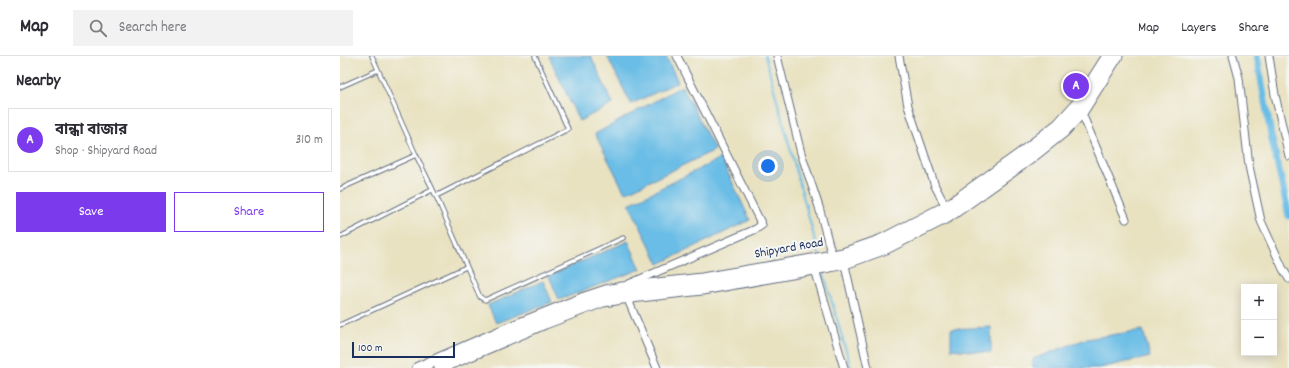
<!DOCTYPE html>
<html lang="en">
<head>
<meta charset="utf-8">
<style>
  body { margin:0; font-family:Dekko,"Noto Sans Bengali",sans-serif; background:#f2f2f3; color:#2b2b33 }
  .controls { position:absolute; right:12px; bottom:12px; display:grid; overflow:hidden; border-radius:0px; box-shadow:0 2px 10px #0003 }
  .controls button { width:36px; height:36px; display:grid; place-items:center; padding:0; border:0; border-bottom:1px solid #e1e1e2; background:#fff; color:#2b2b33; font:20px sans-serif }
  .scale { position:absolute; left:12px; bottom:10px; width:103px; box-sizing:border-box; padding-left:4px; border:2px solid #1b2f5e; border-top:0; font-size:11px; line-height:14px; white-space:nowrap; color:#1b2f5e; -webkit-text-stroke:3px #f6f6f2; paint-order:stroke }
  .you { position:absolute; left:428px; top:110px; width:14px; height:14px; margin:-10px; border:3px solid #fff; border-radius:50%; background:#1a73e8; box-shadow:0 0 0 6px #1a73e833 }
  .badge { display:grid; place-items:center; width:26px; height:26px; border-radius:50%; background:#7c3aed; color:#fff; font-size:13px; font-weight:700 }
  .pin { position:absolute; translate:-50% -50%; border:2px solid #fff; box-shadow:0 1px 4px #0006 }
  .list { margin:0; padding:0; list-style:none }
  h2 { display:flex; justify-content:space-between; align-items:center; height:52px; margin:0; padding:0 16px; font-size:17px }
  h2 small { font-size:13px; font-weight:400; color:#7c7c81 }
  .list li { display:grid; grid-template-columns:26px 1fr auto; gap:12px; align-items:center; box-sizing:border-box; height:64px; margin:0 8px 8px; padding:0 8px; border:1px solid #e1e1e2; border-radius:0px }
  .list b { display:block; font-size:15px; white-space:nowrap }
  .list p { margin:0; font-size:13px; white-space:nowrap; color:#7c7c81 }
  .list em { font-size:13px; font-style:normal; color:#7c7c81 }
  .actions { display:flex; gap:8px; padding:12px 16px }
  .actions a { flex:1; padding:9px 0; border:1px solid #7c3aed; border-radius:0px; text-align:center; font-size:14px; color:#7c3aed }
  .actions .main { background:#7c3aed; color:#fff }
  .icon { flex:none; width:22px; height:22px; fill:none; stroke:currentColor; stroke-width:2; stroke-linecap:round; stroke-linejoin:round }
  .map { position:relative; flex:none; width:949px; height:312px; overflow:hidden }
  header { display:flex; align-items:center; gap:24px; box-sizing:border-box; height:56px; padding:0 20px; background:#fff; border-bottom:1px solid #e1e1e2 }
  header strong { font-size:19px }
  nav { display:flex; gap:22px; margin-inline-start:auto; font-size:14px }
  .search { width:280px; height:36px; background:#f2f2f3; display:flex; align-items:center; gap:10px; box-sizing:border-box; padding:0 14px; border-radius:0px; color:#7c7c81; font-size:15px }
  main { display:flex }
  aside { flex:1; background:#fff }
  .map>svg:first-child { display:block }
  .water { fill:#6abde6; stroke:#4276a2 }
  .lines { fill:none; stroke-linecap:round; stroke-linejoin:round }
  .stream { stroke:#6abde6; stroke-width:2 }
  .canal { stroke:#6abde6; stroke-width:7 }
  .lane-casing { stroke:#636e81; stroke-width:5.5 }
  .street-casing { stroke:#636e81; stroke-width:9 }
  .primary-casing { stroke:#636e81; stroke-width:13 }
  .lane { stroke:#fff; stroke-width:3.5 }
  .street { stroke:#fff; stroke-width:7 }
  .primary { stroke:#fff; stroke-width:11 }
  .labels { text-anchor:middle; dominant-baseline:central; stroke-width:4; stroke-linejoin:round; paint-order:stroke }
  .street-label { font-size:13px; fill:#1b2f5e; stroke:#f6f6f2 }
</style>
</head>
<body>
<header>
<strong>Map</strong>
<div class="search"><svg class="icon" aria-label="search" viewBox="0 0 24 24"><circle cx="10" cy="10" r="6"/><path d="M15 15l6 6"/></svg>Search here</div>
<nav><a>Map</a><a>Layers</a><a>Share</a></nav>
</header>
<main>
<aside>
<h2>Nearby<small></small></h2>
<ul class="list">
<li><span class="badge">A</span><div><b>বান্ধা বাজার</b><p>Shop · Shipyard Road</p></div><em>310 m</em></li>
</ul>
<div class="actions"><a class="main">Save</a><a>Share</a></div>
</aside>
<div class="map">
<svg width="949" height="312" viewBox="0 0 949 312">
  <rect width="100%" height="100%" fill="#f6f6f2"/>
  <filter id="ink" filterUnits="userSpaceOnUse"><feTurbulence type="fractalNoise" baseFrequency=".025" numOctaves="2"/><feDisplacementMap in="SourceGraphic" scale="8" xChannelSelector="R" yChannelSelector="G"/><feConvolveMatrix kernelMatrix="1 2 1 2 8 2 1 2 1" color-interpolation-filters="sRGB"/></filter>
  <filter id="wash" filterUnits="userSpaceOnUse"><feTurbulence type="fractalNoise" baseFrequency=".012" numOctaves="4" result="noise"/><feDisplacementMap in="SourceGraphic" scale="16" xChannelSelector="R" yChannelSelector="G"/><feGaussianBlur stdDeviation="0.9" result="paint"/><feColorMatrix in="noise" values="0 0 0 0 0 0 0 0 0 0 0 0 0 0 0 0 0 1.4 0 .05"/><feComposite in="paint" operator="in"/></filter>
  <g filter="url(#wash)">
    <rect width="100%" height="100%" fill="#e9e2c1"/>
    <!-- water -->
    <g class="water">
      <path d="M 209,0 L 251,0 L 273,48 L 239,65 Z"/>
      <path d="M 267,0 L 326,0 L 338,26 L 291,48 Z"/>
      <path d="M 342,30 L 375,94 L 285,137 L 255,78 Z"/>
      <path d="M 381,102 L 410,164 L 319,208 L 289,148 Z"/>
      <path d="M 288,185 L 301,213 L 219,244 L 209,220 Z"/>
      <path d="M 203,225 L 212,246 L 156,267 L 148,249 Z"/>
      <path d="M 651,271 L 651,297 L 611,293 L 611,273 Z"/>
      <path d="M 803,274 L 810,301 L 759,312 L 693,312 L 693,303 L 746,283 Z"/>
    </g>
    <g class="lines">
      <!-- stream -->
      <g class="stream">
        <path d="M 425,0 L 479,199"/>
        <path d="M 483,215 L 511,312"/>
      </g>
      <!-- canal -->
      <path class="canal" d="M 917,0 L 931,79 L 949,160"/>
    </g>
  </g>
  <g filter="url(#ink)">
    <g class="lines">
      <defs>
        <g id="lane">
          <path d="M 32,0 L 76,99"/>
          <path d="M 0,31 L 38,14"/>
          <path d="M 0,133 L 76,99 L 96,140 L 228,73 L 195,0"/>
          <path d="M 96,140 L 140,241 L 145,244 L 283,182"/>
          <path d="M 0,181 L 92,134"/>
          <path d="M 0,269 L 126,211"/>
        </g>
        <g id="street">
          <path d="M 437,0 L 461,97 L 479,151 L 492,200"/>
          <path d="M 559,0 L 568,50 L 595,130 L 606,151"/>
          <path d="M 893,0 L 899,22 L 909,110 L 921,165 L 943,213 L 949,223"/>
          <path d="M 929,0 L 935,39 L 949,100"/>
          <path d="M 741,55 L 786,163"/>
          <path d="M 504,205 L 528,312"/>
          <path d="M 474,210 L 504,312"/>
          <path d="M 289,228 L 416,173 L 422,169 L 337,0"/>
          <path d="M 286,239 L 317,312"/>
        </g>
        <g id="primary">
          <path d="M 78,312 L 172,271 L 242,243 L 266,235 L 282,232 L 362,223 L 472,204 L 503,198 L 540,185 L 606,151 L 678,100 L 719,68 L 738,47 L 768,0"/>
          <path d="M 100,312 L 205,267 L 263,245 L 282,242 L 362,233 L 474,213 L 505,207 L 546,192 L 609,160 L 689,103 L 723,76 L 741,57 L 777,0"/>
        </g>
      </defs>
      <!-- lane casing -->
      <use href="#lane" class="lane-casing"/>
      <!-- street casing -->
      <use href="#street" class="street-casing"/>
      <!-- primary casing -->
      <use href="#primary" class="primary-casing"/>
      <!-- lane -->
      <use href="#lane" class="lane"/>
      <!-- street -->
      <use href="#street" class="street"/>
      <!-- primary -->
      <use href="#primary" class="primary"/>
    </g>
  </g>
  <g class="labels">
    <!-- street labels -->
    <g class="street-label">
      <text transform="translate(449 193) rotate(-10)">Shipyard Road</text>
    </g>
  </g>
</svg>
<div class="controls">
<button>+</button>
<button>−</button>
</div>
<div class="scale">100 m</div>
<div class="you"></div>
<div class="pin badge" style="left:736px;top:30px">A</div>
</div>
</main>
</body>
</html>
